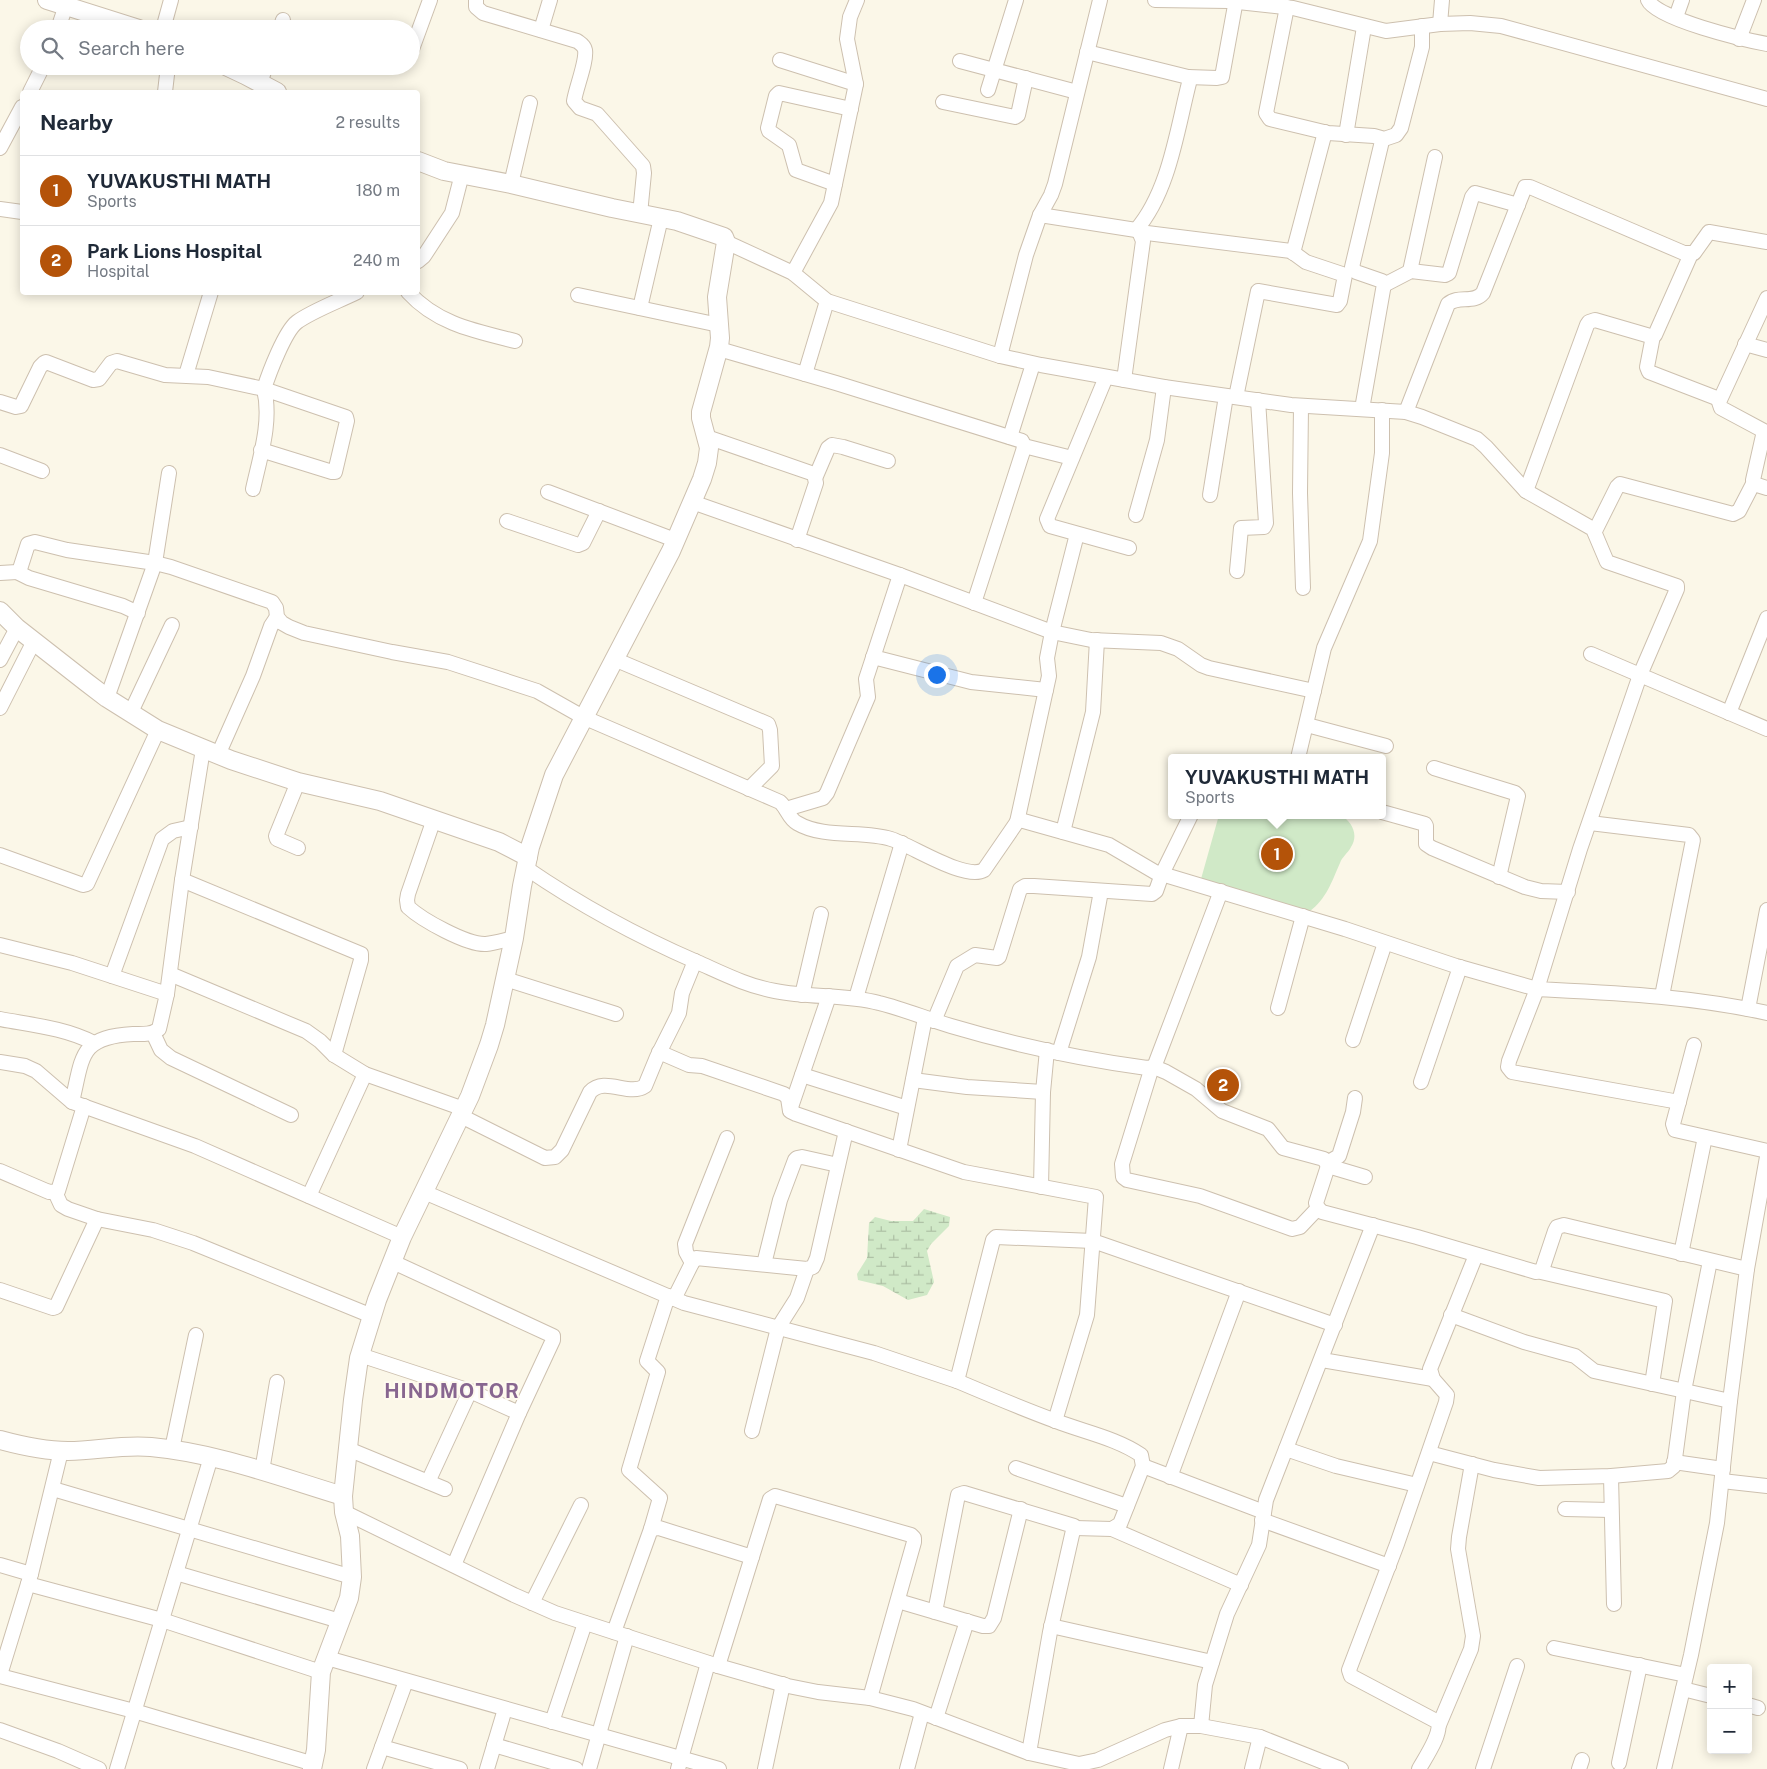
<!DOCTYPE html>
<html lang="en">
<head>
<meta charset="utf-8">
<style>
  body { margin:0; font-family:"Public Sans",sans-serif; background:#f6f6f7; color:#1f2937 }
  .controls { position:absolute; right:15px; bottom:15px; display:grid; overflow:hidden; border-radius:5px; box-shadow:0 2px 12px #0003 }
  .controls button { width:45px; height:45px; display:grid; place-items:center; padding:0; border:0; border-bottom:1px solid #e0e1e3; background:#fff; color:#1f2937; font:25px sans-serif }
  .you { position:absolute; left:936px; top:674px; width:18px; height:18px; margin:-12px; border:4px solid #fff; border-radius:50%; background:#1a73e8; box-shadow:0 0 0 8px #1a73e833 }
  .badge { display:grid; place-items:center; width:32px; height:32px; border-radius:50%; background:#b45309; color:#fff; font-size:16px; font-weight:700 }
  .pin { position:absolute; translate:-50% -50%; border:2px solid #fff; box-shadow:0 1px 5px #0006 }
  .popup { position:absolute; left:1168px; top:754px; width:218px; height:65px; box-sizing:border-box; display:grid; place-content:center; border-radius:5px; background:#fff; filter:drop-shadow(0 1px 4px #0005); font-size:16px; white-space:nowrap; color:#747a83 }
  .popup b { font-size:19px; color:#1f2937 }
  .popup::after { content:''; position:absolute; left:50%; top:100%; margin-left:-10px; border:10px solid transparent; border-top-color:#fff }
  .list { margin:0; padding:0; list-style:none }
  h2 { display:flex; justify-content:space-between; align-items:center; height:65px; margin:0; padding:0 20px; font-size:21px }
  h2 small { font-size:16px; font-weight:400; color:#747a83 }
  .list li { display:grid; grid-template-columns:32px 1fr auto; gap:15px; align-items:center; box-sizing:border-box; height:70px; padding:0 20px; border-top:1px solid #e0e1e3 }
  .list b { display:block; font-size:19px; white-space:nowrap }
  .list p { margin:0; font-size:16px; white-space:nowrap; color:#747a83 }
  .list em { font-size:16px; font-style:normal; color:#747a83 }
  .icon { flex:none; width:28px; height:28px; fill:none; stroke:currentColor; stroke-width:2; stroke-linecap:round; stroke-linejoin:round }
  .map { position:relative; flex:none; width:1767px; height:1769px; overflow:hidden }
  .search { position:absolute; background:#fff; box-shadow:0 2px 12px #0003; left:20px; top:20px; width:400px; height:55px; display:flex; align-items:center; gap:12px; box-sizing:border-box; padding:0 18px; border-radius:28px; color:#747a83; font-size:19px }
  .panel { position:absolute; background:#fff; box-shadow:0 2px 12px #0003; left:20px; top:90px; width:400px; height:205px; border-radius:5px }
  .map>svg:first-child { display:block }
  .wetland { fill:url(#wetland-marsh) }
  .garden { fill:#d0e9c7 }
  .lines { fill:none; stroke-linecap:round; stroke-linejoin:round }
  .minor-casing { stroke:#cdc0af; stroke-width:16 }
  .tertiary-casing { stroke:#cdc0af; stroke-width:20 }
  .minor { stroke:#fff; stroke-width:14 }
  .tertiary { stroke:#fff; stroke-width:18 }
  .labels { text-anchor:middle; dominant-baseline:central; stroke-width:4; stroke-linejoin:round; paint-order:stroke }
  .district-label { font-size:20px; font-weight:bold; letter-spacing:1px; fill:#886690; stroke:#fefaef }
</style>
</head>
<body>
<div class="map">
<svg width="1767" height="1769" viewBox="0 0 1767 1769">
  <defs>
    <pattern id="wetland-marsh" width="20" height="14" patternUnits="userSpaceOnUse" patternTransform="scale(1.25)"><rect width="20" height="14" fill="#d0e9c7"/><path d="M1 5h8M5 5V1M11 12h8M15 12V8" fill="none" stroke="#adc0a4"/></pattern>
  </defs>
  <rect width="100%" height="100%" fill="#fbf7e8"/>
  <!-- wetland -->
  <path class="wetland" d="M 924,1209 L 950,1217 L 949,1226 L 931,1244 L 927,1251 L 934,1282 L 927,1295 L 908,1300 L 883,1286 L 858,1280 L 857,1274 L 867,1258 L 869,1223 L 875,1217 L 891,1221 L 913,1221 Z"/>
  <!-- garden -->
  <path class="garden" d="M 1219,815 L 1340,815 C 1352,821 1359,835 1351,847 C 1348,853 1342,857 1340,863 C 1331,883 1327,898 1309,912 L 1201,879 Z"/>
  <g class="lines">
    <defs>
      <g id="minor">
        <path d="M 476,0 L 476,7 L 483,13 L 577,41 C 581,44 584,45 585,50 C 587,61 576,88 574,101 L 580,108 L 597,114 L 643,166 L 644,173 L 640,214"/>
        <path d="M 1155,0 L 1229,1 L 1293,8 L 1386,31 L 1440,24 L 1470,23 L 1501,26 L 1767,99"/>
        <path d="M 1648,0 C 1656,19 1745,40 1767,44"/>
        <path d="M 1287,7 L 1266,113 L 1270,119 L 1328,133 L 1374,136 L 1381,138 L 1382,141 L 1352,267 L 1356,272 L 1382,281 L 1384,284 L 1362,409"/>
        <path d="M 1676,17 L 1682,0"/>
        <path d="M 1440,24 L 1442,0"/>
        <path d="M 58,29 L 66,5"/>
        <path d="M 163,29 L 171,0"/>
        <path d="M 280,29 L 283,20"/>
        <path d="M 541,30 L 550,0"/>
        <path d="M 1739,39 L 1754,0"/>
        <path d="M 411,52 L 430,0"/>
        <path d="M 780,60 L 856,84"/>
        <path d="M 960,61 L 1077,92"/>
        <path d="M 1188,77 L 1217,78 L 1222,77 L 1236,0"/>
        <path d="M 260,83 L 266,66"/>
        <path d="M 988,90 L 1016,0"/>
        <path d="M 30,92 L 43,66"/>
        <path d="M 165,92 L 168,66"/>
        <path d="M 943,102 L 1015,117 L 1018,115 L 1026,78"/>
        <path d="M 1346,135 L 1364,27"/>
        <path d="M 1381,140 L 1396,135 L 1401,128 L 1422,47 L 1422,26"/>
        <path d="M 0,148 L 22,107"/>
        <path d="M 511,184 L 530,103"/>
        <path d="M 835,184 L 796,170 L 789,145 L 769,131 L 768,128 L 776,96 L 779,93 L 851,109"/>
        <path d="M 0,209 L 22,212"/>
        <path d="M 1040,215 L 1136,230 C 1169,192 1177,130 1189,83 L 1188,77 L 1087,52"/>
        <path d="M 1139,232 L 1291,251 L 1306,262 L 1345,275 L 1340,301 L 1337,305 L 1258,291 L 1236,397"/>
        <path d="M 726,242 L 793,273 L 827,301 L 1000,356 L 1041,365 L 1164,387 L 1291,405 L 1406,412 L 1422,417 L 1477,439 L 1486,447 L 1526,491 L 1593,529 L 1607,562 L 1677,586 L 1677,589 L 1640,675 L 1767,729"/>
        <path d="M 1293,253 L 1325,132"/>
        <path d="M 418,261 L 424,256 L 452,213 L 462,174"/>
        <path d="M 1410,271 L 1435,157"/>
        <path d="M 793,273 L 831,203 L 856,84 L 847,39 L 850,17 L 857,0"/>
        <path d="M 1384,285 L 1411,271 L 1445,275 L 1449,273 L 1472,197 L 1475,193 L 1518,205"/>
        <path d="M 408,292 C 437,324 475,331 515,341"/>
        <path d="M 578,295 L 719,325"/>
        <path d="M 1767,298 L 1719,402 L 1721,408 L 1764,431 L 1753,480 L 1754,484 L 1767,488"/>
        <path d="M 640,308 L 661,218"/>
        <path d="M 1653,336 L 1647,367 L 1649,372 L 1719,399"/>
        <path d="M 1745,344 L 1767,350"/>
        <path d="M 719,349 L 836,383 L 1022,441 L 1024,446 L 1023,451 L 974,603"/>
        <path d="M 1000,356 L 1026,255 L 1040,215 L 1051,195 L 1055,184 L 1100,0"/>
        <path d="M 805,374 L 827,301"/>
        <path d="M 186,375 L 211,292"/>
        <path d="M 1106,377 L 1047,519 L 1050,526 L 1129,548"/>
        <path d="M 1124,380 L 1143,241 L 1138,229"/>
        <path d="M 0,402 L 16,407 L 21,406 L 40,367 L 44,363 L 46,362 L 93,380 L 99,379 L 111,363 L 117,361 L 165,375 L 208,377 L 264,389 C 269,373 285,331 297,322 C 312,311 339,301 357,292"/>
        <path d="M 1301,406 L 1300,493 L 1303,588"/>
        <path d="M 1406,412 L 1448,304 C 1458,295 1474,304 1483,293 L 1525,187 L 1530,187 L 1684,253 L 1694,253 L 1709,232 L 1767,242"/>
        <path d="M 707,437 L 814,474 L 816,483 L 797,540"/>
        <path d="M 1010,437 L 1033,364"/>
        <path d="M 1024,446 L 1072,458"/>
        <path d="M 0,455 L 42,471"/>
        <path d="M 816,476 L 828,448 L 832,445 L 843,447 L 888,461"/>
        <path d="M 253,489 C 260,457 272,421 264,389 L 346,417 L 347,421 L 335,472 L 332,472 L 261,450"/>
        <path d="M 1526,491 L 1587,325 L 1589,322 L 1595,320 L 1650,336 L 1655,335 L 1691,254"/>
        <path d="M 548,492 L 675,540"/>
        <path d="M 1210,495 L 1226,396"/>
        <path d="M 692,502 L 900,575 L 1052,632 L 1091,640 L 1161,643 L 1178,649 L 1201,665 L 1209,668 L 1314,691"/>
        <path d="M 1136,515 L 1157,440 L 1164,387"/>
        <path d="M 507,521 L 578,545 L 583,543 L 599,511"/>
        <path d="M 1595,531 L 1617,487 L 1620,484 L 1733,514 L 1739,511 L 1754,482"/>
        <path d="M 1237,571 L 1241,528 L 1264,527 L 1266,523 L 1258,400"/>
        <path d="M 17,572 L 29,578 L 123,606 L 138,613"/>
        <path d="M 0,573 L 17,572 L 20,569 L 28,544 L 35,542 L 67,550 L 155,563 L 171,567 L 272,602 L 276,608 L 277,617 L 282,623 L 289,627 L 304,633 L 392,652 L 448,662 L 537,691 L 583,717 L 780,802 C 787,808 789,819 797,823 C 824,839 863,830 891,839 C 911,845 965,881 984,870 L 1017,822 L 1020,820 L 1109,845 L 1155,872 L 1345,929 L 1456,966 L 1537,989 L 1509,1061 L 1508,1067 L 1512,1072 L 1679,1102"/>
        <path d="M 1591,654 L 1640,675 L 1580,849 L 1537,989 C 1615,993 1691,996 1767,1013"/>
        <path d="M 873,657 L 971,682 L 1046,690"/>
        <path d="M 614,659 L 768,724 L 770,730 L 772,766 L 749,789"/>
        <path d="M 0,660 L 17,628"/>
        <path d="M 107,698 L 155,563 L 169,473"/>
        <path d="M 0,708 L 34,641"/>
        <path d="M 131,712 L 172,625"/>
        <path d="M 1729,713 L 1767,618"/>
        <path d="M 1307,725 L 1386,746"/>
        <path d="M 218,755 L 253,676 L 271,626 L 277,617"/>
        <path d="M 1298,758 L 1324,648 L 1370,541 L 1382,453 L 1382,410"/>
        <path d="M 1434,768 L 1515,793 L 1518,796 L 1499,877"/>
        <path d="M 786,809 L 823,798 L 827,793 L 868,697 L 866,679 L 900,575"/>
        <path d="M 1382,812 L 1425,824 L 1426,826 L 1426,844 L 1432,848 L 1525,887 L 1541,891 L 1568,892"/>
        <path d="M 434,819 L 408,894 L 407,900 L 408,907 C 422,920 467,945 486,944 C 495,943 505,940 514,938"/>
        <path d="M 1017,822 L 1049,676 L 1047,658 L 1052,632 L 1077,534"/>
        <path d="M 1590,823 L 1689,835 L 1693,840 L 1662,996"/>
        <path d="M 1063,832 L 1093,712 L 1097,640"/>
        <path d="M 298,848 L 277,839 L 276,836 L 298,782"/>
        <path d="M 0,855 L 83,885 L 87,884 L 158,730"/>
        <path d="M 526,868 C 580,905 637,936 697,962 C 722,973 747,986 775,991 C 810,998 845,994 879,1003 C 904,1009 927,1019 951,1026 C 1015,1045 1081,1059 1147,1068 L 1154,1067 L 1156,1062 L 1221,891"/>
        <path d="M 182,880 L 361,954 L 361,960 L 334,1055"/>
        <path d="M 0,945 L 72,963 L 167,994"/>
        <path d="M 170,974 L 306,1031 L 320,1041 L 334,1055 L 365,1074 L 464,1109"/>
        <path d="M 112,976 L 162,839 L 173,831 L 191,827"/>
        <path d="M 505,979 L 616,1014"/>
        <path d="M 802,995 L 821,914"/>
        <path d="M 856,998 L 902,843"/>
        <path d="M 1278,1008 L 1303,916"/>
        <path d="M 1748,1009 L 1767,910"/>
        <path d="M 0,1019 C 32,1025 65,1028 94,1043"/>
        <path d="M 934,1021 L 957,966 L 975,955 L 997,958 L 999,957 L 1020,889 L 1025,886 L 1034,886 L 1152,894 L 1156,891 L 1162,874 L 1191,815"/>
        <path d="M 153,1033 L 161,1050 L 171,1058 L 291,1115"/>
        <path d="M 1353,1040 L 1385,943"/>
        <path d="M 1694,1045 L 1673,1124 L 1675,1130 L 1767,1151"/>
        <path d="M 659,1052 L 689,1065 L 702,1066 L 784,1094 L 788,1098 L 790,1111 L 796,1114 L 964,1172 L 1096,1197 L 1087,1315 L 1055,1421"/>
        <path d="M 1059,1053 L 1089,957 L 1101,891"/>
        <path d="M 0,1062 L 25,1066 L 36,1071 L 72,1102 C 83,1056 79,1037 133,1034 C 142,1034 151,1035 159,1029 L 167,994 L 182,880 L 203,749"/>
        <path d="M 1152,1067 L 1122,1164 L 1123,1177 L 1127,1180 L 1200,1196 L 1292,1229 L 1300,1227 L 1318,1208"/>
        <path d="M 1154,1067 L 1166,1072 L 1196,1089 L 1222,1111 L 1268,1129 L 1283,1148 L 1324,1159 L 1328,1166 L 1316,1203 L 1318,1208 L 1322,1212 L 1417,1237 L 1536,1272 L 1542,1270 L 1555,1231 L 1557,1227 L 1564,1225 L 1747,1269"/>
        <path d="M 802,1075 L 907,1108"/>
        <path d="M 913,1080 L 967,1087 L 1043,1092"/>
        <path d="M 1421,1082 L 1460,967"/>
        <path d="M 72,1102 L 195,1146 L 402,1237"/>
        <path d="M 790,1110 L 829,996"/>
        <path d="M 461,1116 L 545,1158 L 555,1157 L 562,1150 L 590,1092 C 605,1076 629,1097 645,1086 L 657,1057 L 679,1013 L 682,993 L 695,961"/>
        <path d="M 899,1150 L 925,1018"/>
        <path d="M 1327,1163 L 1339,1156 L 1353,1112 L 1355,1098"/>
        <path d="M 1328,1166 L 1365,1177"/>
        <path d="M 0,1171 L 49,1192 L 58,1191 L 84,1106"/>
        <path d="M 1041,1187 L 1043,1092 L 1047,1050"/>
        <path d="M 55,1192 L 61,1205 L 68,1209 L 97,1219 L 153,1230 L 193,1243 L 372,1316"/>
        <path d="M 424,1192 L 684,1303 L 874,1353 L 957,1381 L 993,1240 L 996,1237 L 1093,1241 L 1335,1325"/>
        <path d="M 309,1196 L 365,1074"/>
        <path d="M 1681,1254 L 1705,1137"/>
        <path d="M 393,1262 L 553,1336 L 553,1340 L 519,1413 L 454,1565"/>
        <path d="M 692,1263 L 686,1252 L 685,1244 L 727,1138"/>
        <path d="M 764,1264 L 780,1200 L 795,1160 L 797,1158 L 802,1157 L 838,1165"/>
        <path d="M 1541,1272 L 1665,1301 L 1652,1384"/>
        <path d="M 0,1290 L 53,1308 L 56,1307 L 97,1219"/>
        <path d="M 674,1299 L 692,1263 L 696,1258 L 807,1269 L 813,1267 L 817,1258 L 846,1131"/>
        <path d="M 1451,1315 L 1524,1342 L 1575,1356 L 1594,1371 L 1730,1401"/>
        <path d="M 360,1355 L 470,1391 L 519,1413"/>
        <path d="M 1322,1360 L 1433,1379"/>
        <path d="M 957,1381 C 990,1395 1023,1409 1056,1421 C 1084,1432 1116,1438 1141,1455 L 1143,1466 L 1120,1524 L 1112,1529 L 1075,1528"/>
        <path d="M 752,1431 L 778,1328 L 797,1298 L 807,1269"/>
        <path d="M 172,1449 L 196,1335"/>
        <path d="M 348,1449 L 445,1489"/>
        <path d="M 1286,1449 L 1336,1466 L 1417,1485"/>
        <path d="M 1429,1453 L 1494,1470 L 1539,1478 L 1611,1476 L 1668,1471 L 1674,1466 L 1684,1391 L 1710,1261"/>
        <path d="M 1674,1462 L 1723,1469"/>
        <path d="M 1143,1466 L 1264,1512"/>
        <path d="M 1016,1468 L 1127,1506"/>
        <path d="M 262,1471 L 277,1382"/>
        <path d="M 1611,1476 L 1614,1604"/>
        <path d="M 1170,1477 L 1239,1291"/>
        <path d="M 1722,1481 L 1767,1486"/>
        <path d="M 428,1482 L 470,1391"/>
        <path d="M 53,1489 L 352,1577"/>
        <path d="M 1565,1509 L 1611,1510"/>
        <path d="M 344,1512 L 514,1595 L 555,1613 L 718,1666 L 788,1686 L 818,1692 L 870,1698 L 913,1709 L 1029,1753 L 1079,1764 L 1098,1760 L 1165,1730 L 1181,1726 L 1201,1726 L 1260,1737 L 1341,1769"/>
        <path d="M 1262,1520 L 1389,1566"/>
        <path d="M 651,1529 L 660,1498 L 629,1470 L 658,1372 L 647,1361 L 668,1296"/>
        <path d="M 1112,1529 L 1241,1585"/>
        <path d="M 0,1565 L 31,1574"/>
        <path d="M 176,1573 L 340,1621"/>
        <path d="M 28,1584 L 162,1620 L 321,1672"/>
        <path d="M 898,1601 L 983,1626 L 989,1626 L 994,1618 L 1021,1509"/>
        <path d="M 532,1603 L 581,1505"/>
        <path d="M 935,1612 L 958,1495 L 964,1493 L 1074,1526 L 1050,1632 L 1029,1753"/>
        <path d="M 1051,1626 L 1212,1662"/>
        <path d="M 614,1632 L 651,1529 L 659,1528 L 752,1557"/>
        <path d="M 1554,1648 L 1686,1675"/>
        <path d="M 327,1658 L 719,1769"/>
        <path d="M 718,1666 L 770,1499 L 775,1496 L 911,1535 L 914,1538 L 914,1542 L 870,1698"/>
        <path d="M 0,1675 L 31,1574 L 61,1451"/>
        <path d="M 0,1676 L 134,1711 L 314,1764"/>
        <path d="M 1683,1689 L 1711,1696"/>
        <path d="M 1748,1705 L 1758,1708"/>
        <path d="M 936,1718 L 967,1621"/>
        <path d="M 552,1722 L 585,1623"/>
        <path d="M 1439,1725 L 1471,1649 L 1473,1636 L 1458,1549 L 1459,1537 L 1472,1464"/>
        <path d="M 1201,1726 L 1205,1685 L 1227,1614 L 1259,1545 L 1266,1500 L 1373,1225"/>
        <path d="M 0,1730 L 58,1751 L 99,1769"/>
        <path d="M 494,1745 L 576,1769"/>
        <path d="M 382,1747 L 460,1769"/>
        <path d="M 1619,1763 L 1640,1665"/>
        <path d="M 117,1769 L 211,1457"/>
        <path d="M 374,1769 L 406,1681"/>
        <path d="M 487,1769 L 505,1709"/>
        <path d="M 589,1769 L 627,1636"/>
        <path d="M 678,1769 L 708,1663"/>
        <path d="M 765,1769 L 783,1684"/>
        <path d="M 907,1769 L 922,1713"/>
        <path d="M 1171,1769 L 1181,1726"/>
        <path d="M 1252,1769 L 1260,1737"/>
        <path d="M 1419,1769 C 1425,1758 1442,1734 1438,1722 L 1351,1676 L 1349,1670 L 1397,1544 L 1446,1402 L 1447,1395 L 1433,1379 L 1430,1369 L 1476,1255"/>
        <path d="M 1483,1769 L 1517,1666"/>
        <path d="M 1579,1769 L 1582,1760"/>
        <path d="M 1664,1769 L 1691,1655 L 1717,1523 L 1730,1401 L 1747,1269 L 1767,1157"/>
      </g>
      <g id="tertiary">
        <path d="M 47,0 L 139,29"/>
        <path d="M 226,66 L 245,75 L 277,92"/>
        <path d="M 0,611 L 17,628 L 86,682 L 107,698 L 158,730 L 231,760 L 298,782 L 380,801 L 499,842 L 528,857"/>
        <path d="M 0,1440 C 22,1446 45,1451 68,1451 C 96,1451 123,1444 151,1447 C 217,1453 280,1477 343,1496"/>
        <path d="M 312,1769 L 316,1750 L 321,1672 L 349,1598 L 352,1577 L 350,1536 L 344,1512 L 343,1496 L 353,1400 L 359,1358 L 377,1300 L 402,1237 L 470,1096 L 489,1045 L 495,1025 L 514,938 L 522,886 L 530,847 L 554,775 L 671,551 L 702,479 L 707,463 L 709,448 L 701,418 L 701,412 L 719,347 L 720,338 L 717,297 L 726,242 L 724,237 L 677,221 L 612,208 L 511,184 L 444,171 L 418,161"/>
      </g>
    </defs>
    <!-- minor casing -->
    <use href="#minor" class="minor-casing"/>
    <!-- tertiary casing -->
    <use href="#tertiary" class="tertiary-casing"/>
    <!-- minor -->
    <use href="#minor" class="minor"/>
    <!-- tertiary -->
    <use href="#tertiary" class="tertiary"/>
  </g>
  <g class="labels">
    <!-- district labels -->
    <g class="district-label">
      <text x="452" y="1391">HINDMOTOR</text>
    </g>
  </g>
</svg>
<div class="controls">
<button>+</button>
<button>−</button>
</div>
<div class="you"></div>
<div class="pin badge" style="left:1277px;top:854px">1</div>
<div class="popup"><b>YUVAKUSTHI MATH</b>Sports</div>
<div class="pin badge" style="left:1223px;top:1085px">2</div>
<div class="search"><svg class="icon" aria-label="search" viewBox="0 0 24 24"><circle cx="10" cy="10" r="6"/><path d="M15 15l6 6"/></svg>Search here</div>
<section class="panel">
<h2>Nearby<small>2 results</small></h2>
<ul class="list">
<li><span class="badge">1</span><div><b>YUVAKUSTHI MATH</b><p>Sports</p></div><em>180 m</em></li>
<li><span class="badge">2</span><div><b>Park Lions Hospital</b><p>Hospital</p></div><em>240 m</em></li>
</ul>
</section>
</div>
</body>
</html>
